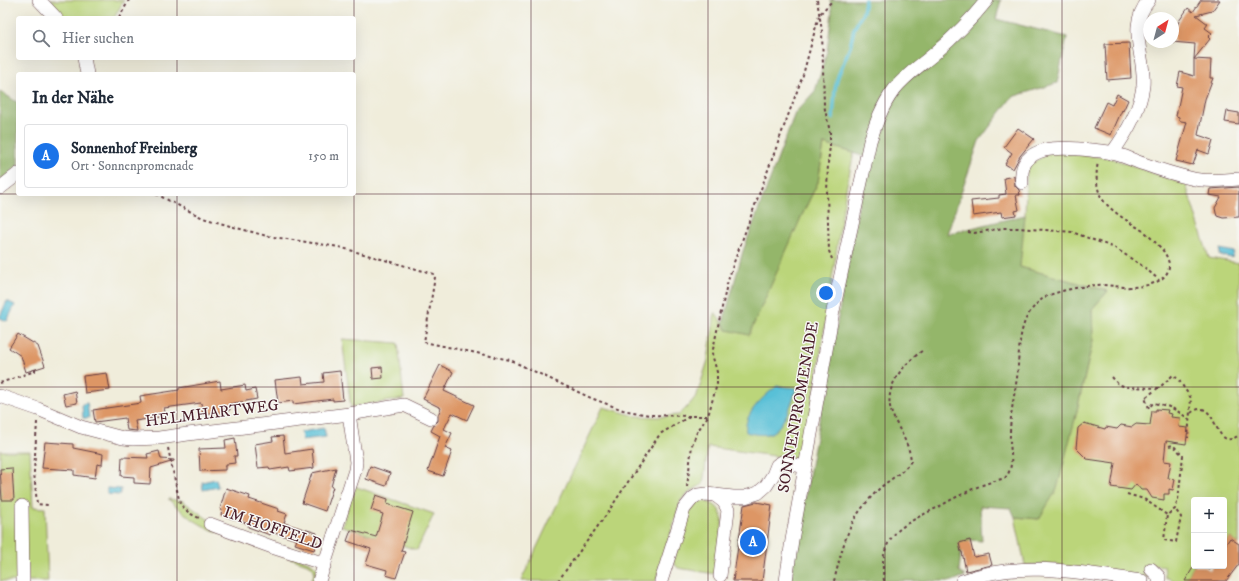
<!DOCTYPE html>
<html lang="de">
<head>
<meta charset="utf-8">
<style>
  body { margin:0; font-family:"IM FELL DW Pica",serif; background:#f6f6f7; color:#1f2937 }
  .controls { position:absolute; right:12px; bottom:12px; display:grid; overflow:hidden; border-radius:4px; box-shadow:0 4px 16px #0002 }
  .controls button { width:36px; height:36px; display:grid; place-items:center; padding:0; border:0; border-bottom:1px solid #e0e1e3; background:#fff; color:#1f2937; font:20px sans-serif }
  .compass { position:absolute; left:1143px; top:12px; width:36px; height:36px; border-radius:50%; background:#fff; box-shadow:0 4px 16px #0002; rotate:36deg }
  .you { position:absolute; left:826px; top:293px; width:14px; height:14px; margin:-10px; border:3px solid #fff; border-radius:50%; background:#1a73e8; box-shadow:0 0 0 6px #1a73e833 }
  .badge { display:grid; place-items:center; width:26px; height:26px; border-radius:50%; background:#1a73e8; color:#fff; font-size:13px; font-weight:700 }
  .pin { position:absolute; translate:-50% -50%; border:2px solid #fff; box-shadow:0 1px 4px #0006 }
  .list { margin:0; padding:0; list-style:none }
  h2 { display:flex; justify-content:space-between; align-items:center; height:52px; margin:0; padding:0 16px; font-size:17px }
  h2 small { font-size:13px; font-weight:400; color:#747a83 }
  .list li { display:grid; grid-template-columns:26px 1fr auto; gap:12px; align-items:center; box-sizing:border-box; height:64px; margin:0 8px 8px; padding:0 8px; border:1px solid #e0e1e3; border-radius:4px }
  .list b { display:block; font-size:15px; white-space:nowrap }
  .list p { margin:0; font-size:13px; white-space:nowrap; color:#747a83 }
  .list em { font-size:13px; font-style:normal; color:#747a83 }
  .icon { flex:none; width:22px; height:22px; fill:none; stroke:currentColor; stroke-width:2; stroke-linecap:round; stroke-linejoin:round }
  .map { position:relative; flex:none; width:1239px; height:581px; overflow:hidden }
  .search { position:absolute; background:#fff; box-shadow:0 4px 16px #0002; left:16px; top:16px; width:340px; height:44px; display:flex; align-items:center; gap:10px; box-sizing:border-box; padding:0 14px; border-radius:4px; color:#747a83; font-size:15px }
  .panel { position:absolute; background:#fff; box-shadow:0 4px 16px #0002; left:16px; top:72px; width:340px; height:124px; border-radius:4px }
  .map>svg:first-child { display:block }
  .green { fill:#bbd57a; stroke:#827a52 }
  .forest { fill:#94b66a; stroke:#6f6a4a }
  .water { fill:#59c0d7; stroke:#527081 }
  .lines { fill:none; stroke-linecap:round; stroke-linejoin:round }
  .stream { stroke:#59c0d7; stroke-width:3.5 }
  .building { fill:#dd9665 }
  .minor-casing { stroke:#633e45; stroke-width:14 }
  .path { stroke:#633e45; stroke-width:2; stroke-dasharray:3 3; stroke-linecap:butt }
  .minor { stroke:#fff; stroke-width:13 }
  .grid { fill:none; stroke:#4a1f2b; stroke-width:1; stroke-opacity:0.55 }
  .labels { text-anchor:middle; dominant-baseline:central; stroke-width:3; stroke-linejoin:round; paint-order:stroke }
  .street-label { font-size:16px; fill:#4a1f2b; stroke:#f6f6f2 }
</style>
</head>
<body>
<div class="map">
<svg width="1239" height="581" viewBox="0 0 1239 581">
  <rect width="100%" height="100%" fill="#f6f6f2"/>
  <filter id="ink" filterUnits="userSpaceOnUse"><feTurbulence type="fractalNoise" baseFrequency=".025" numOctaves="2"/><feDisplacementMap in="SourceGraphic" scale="8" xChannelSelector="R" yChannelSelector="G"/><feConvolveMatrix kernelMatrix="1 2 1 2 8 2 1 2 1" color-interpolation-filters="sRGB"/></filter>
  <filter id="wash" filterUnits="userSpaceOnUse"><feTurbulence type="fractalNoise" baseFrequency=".012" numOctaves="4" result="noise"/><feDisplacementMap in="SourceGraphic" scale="16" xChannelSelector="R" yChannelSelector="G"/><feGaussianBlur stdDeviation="0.9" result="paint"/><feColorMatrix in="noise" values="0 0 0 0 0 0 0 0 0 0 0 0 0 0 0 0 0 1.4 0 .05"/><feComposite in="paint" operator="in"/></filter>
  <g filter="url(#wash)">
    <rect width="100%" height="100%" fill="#f0eddb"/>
    <!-- green -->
    <g class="green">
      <path d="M 50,0 L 124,0 L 114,18 L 66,18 Z"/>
      <path d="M 824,144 L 854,153 L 846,189 L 804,460 L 708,447 L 703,484 L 691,491 L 681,500 L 656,581 L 521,581 L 603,407 L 636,416 L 658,417 L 679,415 L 689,405 L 697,395 L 708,360 L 715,312 L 727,330 L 803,213 L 818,182 Z"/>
      <path d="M 1049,152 L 1111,158 L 1186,185 L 1209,258 L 1239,263 L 1239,544 L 1230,538 L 1224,547 L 1224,500 L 1194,500 L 1194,566 L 1185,581 L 1175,581 L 1165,577 L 1164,566 L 1156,565 L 1152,567 L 1148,578 L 1053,564 L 1025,565 L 1015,517 L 1039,519 L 1075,419 L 1093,340 L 1092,309 L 1108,291 L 1019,267 L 1025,215 L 1027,167 Z"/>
      <path d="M 342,339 L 398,343 L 404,399 L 351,407 Z"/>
      <path d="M 0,451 L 30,451 L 33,507 L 45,508 L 48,581 L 0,581 Z"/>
      <path d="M 354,486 L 434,514 L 417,550 L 342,526 Z"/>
      <path d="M 168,499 L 183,501 L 209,520 L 311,563 L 317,568 L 314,581 L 311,581 C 314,574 317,570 310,565 L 207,528 L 190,518 Z"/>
      <path d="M 701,501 C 712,502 719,506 722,517 C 724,524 716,564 715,574 L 678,568 L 673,562 L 689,509 L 695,502 Z"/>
    </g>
    <!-- forest -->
    <g class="forest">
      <path d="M 830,0 L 1001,0 L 996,19 L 1067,37 L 1057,83 L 1012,97 L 979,141 L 947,234 L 1025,215 L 1020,267 L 1108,291 L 1092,309 L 1093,340 L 1075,419 L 1057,489 L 1039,519 L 1015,517 L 1011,508 L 980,506 L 982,541 L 970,540 L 959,543 L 961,552 L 959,571 L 960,573 L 965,576 L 952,581 L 790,581 C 815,440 842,299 867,158 L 854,153 L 824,144 L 818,182 L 803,213 L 749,335 L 727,330 L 723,323 L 743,251 L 795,113 L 815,91 L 821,72 L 827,51 L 832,12 Z"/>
      <path d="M 0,91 L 18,103 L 18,166 L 0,181 Z"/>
    </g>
    <!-- water -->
    <g class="water">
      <path d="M 1220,249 L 1234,252 L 1232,258 L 1219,255 Z"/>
      <path d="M 7,301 L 15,305 L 7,321 L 0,318 L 0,316 Z"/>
      <path d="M 777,386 L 796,388 C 794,400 783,428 771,433 C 764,436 752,434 746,432 C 743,414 764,396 777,386 Z"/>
      <path d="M 87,403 L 89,418 L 83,418 L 82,404 Z"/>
      <path d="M 324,428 L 326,437 L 302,440 L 301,432 Z"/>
      <path d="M 216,479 L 218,487 L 203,490 L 202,482 Z"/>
      <path d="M 107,488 L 121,489 L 120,495 L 107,494 Z"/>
    </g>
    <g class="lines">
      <!-- stream -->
      <path class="stream" d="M 833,119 L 835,89 L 838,76 L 850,47 L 854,29 L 863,12 L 865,0"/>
    </g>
    <g id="blocks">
      <!-- building -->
      <g class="building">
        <path d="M 1201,0 L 1220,0 L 1212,11 L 1196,15 L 1208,24 L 1205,28 L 1212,33 L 1208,37 L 1210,39 L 1194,59 L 1195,44 L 1172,42 L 1173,42 L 1174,32 L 1179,21 L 1188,8 L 1193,12 Z"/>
        <path d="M 1129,43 L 1131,78 L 1107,80 L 1105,44 Z"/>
        <path d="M 1194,59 L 1211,60 L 1210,78 L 1213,78 L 1205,99 L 1198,135 L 1213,140 L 1209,154 L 1198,150 L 1193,165 L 1176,161 L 1187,122 L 1181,121 L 1179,120 L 1179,117 L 1176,116 L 1182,87 L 1177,86 L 1180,72 L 1194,76 Z"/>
        <path d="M 1117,94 L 1128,100 L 1123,111 L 1122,110 L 1111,135 L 1094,128 L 1106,102 L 1112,105 Z"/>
        <path d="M 1227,111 L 1239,113 L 1239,124 L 1225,122 Z"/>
        <path d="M 1018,128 L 1034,139 L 1020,156 L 1013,169 L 1005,164 L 1012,153 L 1004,147 Z"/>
        <path d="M 1014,176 L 1015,186 L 1019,190 L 1020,195 L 1016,195 L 1019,210 L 1015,211 L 1016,215 L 1002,217 L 1001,212 L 973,216 L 971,201 L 999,198 L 999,195 L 1006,194 L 1004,178 Z"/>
        <path d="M 1239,187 L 1239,217 L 1223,218 L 1217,216 L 1216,213 L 1215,208 L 1221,197 L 1209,195 L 1210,189 Z"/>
        <path d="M 18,334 L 38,346 L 45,366 L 26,372 L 21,356 L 9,348 Z"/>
        <path d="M 440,365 L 453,372 L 444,391 L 474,405 L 467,420 L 452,413 L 444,429 L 452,433 L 445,448 L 452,451 L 443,476 L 428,471 L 440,436 L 431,431 L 434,425 L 438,421 L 438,415 L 441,408 L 423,399 Z"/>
        <path d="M 382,367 L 383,378 L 373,379 L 372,368 Z"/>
        <path d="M 340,371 L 343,400 L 333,401 L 333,399 L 293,404 L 293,401 L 278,403 L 275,380 L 302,377 L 303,384 L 324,382 L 323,373 Z"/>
        <path d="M 107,373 L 110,390 L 85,393 L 83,376 Z"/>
        <path d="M 220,381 L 221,389 L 245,385 L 246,391 L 255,389 L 257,399 L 229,404 L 230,410 L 203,414 L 201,403 L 164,408 L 166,416 L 135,421 L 137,431 L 127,430 L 125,418 L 95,422 L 93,410 L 141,403 L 140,396 L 179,390 L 179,388 Z"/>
        <path d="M 75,391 L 77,403 L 66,405 L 63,394 Z"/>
        <path d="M 1156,409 L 1168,410 L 1167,413 L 1172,414 L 1171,417 L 1180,418 L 1179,427 L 1188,428 L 1186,444 L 1166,441 L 1164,461 L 1171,462 L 1168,478 L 1175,479 L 1173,490 L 1169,489 L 1169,494 L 1164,494 L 1164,500 L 1152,498 L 1147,490 L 1141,490 L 1136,484 L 1131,490 L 1111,487 L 1115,463 L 1087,459 L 1076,448 L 1078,428 L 1084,423 L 1105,429 L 1106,427 L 1117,429 L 1121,425 L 1132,427 L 1136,424 L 1150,425 L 1152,411 L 1156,411 Z"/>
        <path d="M 283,436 L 285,453 L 312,449 L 314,468 L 290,471 L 289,467 L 270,470 L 269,467 L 258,468 L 255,444 L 273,441 L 272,437 Z"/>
        <path d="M 235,438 L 237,456 L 234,456 L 235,463 L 227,464 L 227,466 L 225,466 L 225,470 L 200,471 L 199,449 L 226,448 L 225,440 Z"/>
        <path d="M 45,442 L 73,444 L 73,448 L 103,454 L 102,465 L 97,464 L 95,478 L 74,475 L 74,470 L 42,468 Z"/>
        <path d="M 159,451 L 161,459 L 174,460 L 174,461 L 151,468 L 150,484 L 134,483 L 134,477 L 121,476 L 122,457 L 148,458 L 147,454 Z"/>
        <path d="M 370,466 L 390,473 L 386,486 L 366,479 Z"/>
        <path d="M 12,468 L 14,500 L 2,500 L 0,469 Z"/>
        <path d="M 336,468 L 331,487 L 333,487 L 325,511 L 302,503 L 312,473 Z"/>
        <path d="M 226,488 L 250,496 L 249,499 L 279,509 L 278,511 L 287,514 L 284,523 L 317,533 L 315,541 L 317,541 L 314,550 L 295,544 L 297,540 L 271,532 L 270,535 L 248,527 L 249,524 L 221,515 L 222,510 L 220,509 Z"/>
        <path d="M 376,495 L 388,499 L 387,504 L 413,512 L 401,551 L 405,552 L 396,578 L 386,575 L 387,570 L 366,564 L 371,549 L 347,541 L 351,530 L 376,537 L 383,514 L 371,510 Z"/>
        <path d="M 756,502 L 772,505 L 762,581 L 733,581 L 744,505 Z"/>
        <path d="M 1230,538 L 1239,544 L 1239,564 L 1226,581 L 1185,581 L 1194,566 L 1203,566 L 1210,570 L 1212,566 L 1224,566 L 1224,547 Z"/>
        <path d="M 970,540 L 974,557 L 989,554 L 992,565 L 966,571 L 962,552 L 961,552 L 959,543 Z"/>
      </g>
    </g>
  </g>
  <g filter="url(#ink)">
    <use href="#blocks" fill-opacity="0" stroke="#633e45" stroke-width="1"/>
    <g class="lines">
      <defs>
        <g id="minor">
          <path d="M 39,0 L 56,18"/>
          <path d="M 84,58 L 87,74"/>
          <path d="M 1112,153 C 1126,134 1140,110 1143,86 C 1146,56 1126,27 1149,0"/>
          <path d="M 1022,183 C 1017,142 1065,147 1091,150 C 1098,151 1106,151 1112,153 C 1123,155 1134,161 1144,164 C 1160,170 1177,175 1194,179 C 1209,182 1224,180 1239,179"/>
          <path d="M 0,188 L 18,174"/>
          <path d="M 0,396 L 38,409 L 81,427 L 123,438 L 133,439 L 159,438 L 188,434 L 349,414 L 404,405 L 431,418"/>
          <path d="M 715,495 L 724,502 L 728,510 L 720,576"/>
          <path d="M 22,506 L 23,581"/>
          <path d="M 210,524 L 272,547 L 325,564"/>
          <path d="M 1151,569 L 1159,577 L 1159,581"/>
          <path d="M 319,581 L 355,470 L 356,462 L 349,414"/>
          <path d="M 661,581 L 684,509 L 693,498 L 698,495 L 706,494 L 733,497 L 745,497 L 758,493 L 766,486 L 773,475 L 777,465 L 782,462 L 805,467"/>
          <path d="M 786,581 L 792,540 L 833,311 L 870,141 C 876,123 882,106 893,91 C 904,76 920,66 934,54 C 953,38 971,20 987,0"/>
          <path d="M 962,581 C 1020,559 1083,573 1142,581"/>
        </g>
      </defs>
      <!-- minor casing -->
      <use href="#minor" class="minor-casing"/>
      <!-- path -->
      <g class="path">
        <path d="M 817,0 L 822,31 L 824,105 L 830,132 L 830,146 L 828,163 L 827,193 L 829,251 L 832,259"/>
        <path d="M 119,18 L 129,0"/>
        <path d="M 156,194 L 203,218 L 237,228 L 267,236 L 339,247 L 434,274 L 435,277 L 424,342 L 510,360 L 591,398 L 623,410 L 649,415 L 690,416"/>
        <path d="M 968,232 L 974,233 L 1003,228 L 1017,228 L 1072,232 L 1115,248 L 1144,267 L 1159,280"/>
        <path d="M 1112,377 L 1118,384 L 1126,387 L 1159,388 L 1173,375 L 1178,379 L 1191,398 L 1188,438"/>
        <path d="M 0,383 L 35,371 L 35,369"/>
        <path d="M 1158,388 L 1145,398 L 1149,408 L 1153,403 C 1171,406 1175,409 1190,420"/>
        <path d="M 1191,413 C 1193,411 1197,409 1200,409 C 1218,408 1215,453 1239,435"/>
        <path d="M 37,422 L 34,472 L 37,504 L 49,505"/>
        <path d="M 1169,446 L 1173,445 L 1183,456 L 1178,500 L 1175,509 L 1167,515 L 1164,540 L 1176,542 L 1181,517 L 1175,509"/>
        <path d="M 168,448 L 180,504 L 189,513 L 199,518"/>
        <path d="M 687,487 L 692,445 L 697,432 L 708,416 L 717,384 L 717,372 L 712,354 L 727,284 L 733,265 L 803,75 L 819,15 L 833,0"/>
        <path d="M 1127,494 L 1144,499 L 1167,515"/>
        <path d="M 558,581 L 606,515 L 660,434 L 690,416 L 708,416"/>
        <path d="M 834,581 C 839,562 843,542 852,524 C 858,511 870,498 880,488 C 890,479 904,472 911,461 C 910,445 899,430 893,416 C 881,390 902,365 922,351"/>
        <path d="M 884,581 C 882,566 882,553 890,540 C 900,525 917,518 932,510 C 943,505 953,498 965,493 C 977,486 991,482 1005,478 C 1016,466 1009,449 1010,435 C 1010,416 1014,397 1017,378 C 1019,359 1018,339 1025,321 C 1028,313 1035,305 1041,300 C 1049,292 1084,286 1096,285 C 1108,284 1120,288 1132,287 C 1145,287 1170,282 1169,264 C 1168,258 1165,253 1161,248 C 1156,243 1151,238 1146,233 C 1133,224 1103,208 1099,192 C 1096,183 1096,172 1098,162"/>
      </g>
      <!-- minor -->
      <use href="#minor" class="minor"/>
    </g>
  </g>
  <!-- grid -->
  <path class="grid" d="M 177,0 L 177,18M 354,0 L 354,18M 531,0 L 531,581M 708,0 L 708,581M 885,0 L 885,581M 1062,0 L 1062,581M 354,18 L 354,58M 177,58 L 177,74M 354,58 L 354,74M 354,74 L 354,194M 0,194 L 18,194M 177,194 L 177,581M 354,194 L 354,581M 354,194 L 1239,194M 0,387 L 1239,387"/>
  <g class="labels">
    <!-- street labels -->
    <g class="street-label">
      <text transform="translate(798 407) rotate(-80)">SONNENPROMENADE</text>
      <text transform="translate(212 413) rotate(-7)">HELMHARTWEG</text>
      <text transform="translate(273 528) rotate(19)">IM HOFFELD</text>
    </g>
  </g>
</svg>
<div class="controls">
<button>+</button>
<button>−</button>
</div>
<svg class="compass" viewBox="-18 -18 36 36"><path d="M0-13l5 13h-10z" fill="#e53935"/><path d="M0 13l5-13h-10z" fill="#747a83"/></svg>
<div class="you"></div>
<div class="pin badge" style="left:753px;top:542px">A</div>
<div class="search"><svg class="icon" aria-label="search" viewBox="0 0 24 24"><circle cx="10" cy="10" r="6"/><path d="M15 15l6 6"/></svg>Hier suchen</div>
<section class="panel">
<h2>In der Nähe<small></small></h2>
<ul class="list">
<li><span class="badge">A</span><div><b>Sonnenhof Freinberg</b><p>Ort · Sonnenpromenade</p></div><em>150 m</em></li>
</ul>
</section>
</div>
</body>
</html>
